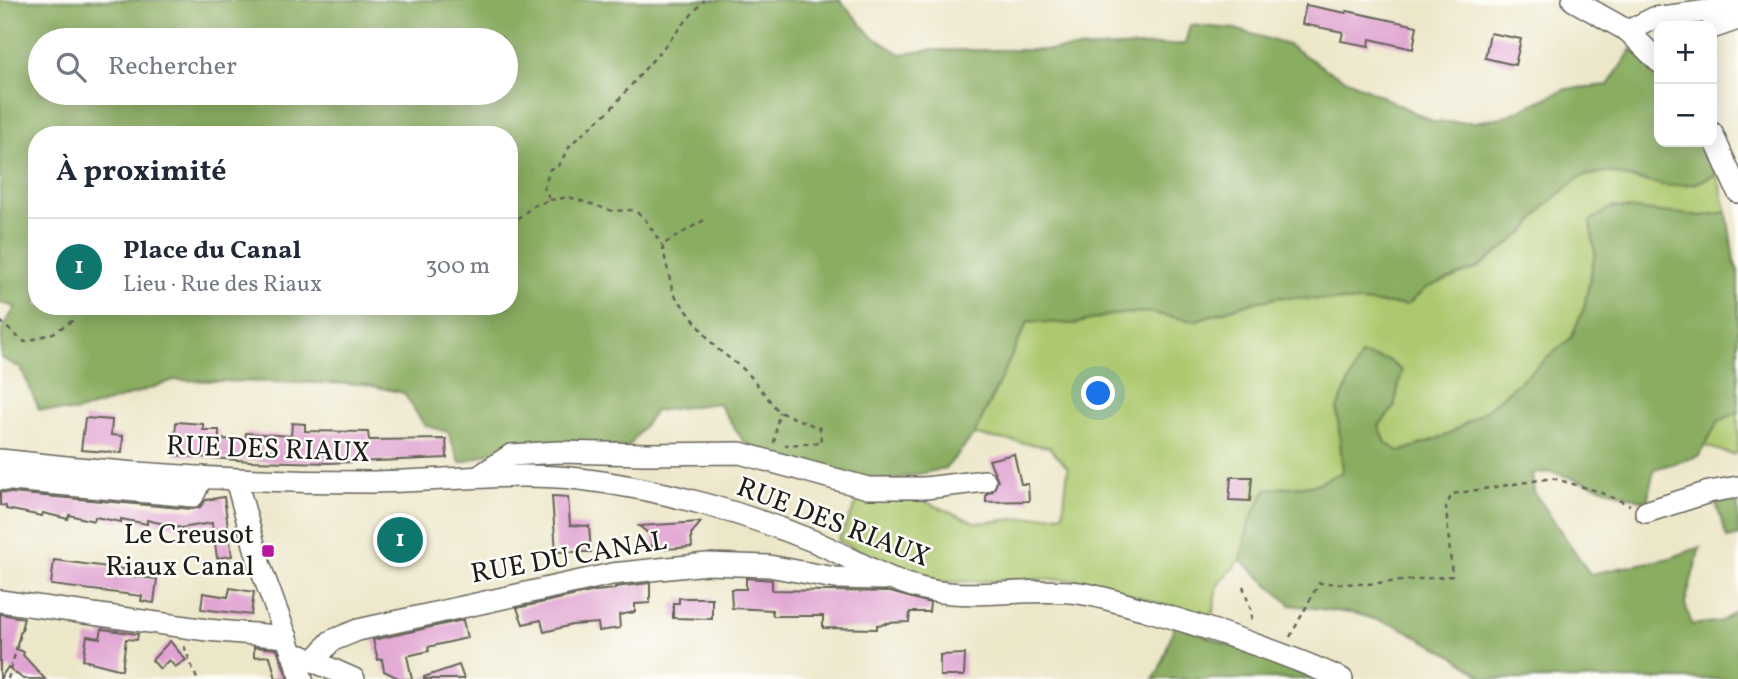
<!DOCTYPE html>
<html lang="fr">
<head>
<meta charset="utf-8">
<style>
  body { margin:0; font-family:Vollkorn,serif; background:#f2f2f3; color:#1f2937 }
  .controls { position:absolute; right:21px; top:21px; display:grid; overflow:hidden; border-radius:14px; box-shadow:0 4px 18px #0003 }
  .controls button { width:63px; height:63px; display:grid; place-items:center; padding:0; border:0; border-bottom:2px solid #e0e1e3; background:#fff; color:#1f2937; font:35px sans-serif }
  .you { position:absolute; left:1099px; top:394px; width:24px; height:24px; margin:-18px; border:5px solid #fff; border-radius:50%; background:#1a73e8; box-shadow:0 0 0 10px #1a73e833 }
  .badge { display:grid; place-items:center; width:46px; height:46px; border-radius:50%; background:#0f766e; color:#fff; font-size:23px; font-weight:700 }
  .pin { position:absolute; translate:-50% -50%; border:4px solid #fff; box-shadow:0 2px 7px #0006 }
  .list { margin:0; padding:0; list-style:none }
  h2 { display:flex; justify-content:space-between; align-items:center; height:91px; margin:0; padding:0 28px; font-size:30px }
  h2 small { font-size:23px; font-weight:400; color:#747a83 }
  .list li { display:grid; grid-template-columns:46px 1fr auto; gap:21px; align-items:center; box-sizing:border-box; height:98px; padding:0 28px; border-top:2px solid #e0e1e3 }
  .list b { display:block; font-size:26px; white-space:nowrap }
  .list p { margin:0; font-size:23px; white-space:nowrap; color:#747a83 }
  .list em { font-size:23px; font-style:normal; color:#747a83 }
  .icon { flex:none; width:38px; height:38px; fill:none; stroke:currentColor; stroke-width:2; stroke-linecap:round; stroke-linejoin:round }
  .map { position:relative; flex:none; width:1738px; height:679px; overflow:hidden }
  .search { position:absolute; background:#fff; box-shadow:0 4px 18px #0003; left:28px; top:28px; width:490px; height:77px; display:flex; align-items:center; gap:18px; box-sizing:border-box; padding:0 24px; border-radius:38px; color:#747a83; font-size:26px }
  .panel { position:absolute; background:#fff; box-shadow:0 4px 18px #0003; left:28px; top:126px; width:490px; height:189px; border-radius:28px }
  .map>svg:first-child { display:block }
  .green { fill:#adc96f; stroke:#647246; stroke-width:2 }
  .forest { fill:#8aad62; stroke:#53643f; stroke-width:2; fill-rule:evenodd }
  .building { fill:#e0a2d1 }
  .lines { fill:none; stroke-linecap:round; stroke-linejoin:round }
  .minor-casing { stroke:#656359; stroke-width:24 }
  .path { stroke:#656359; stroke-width:2.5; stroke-dasharray:5 5; stroke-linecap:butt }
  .minor { stroke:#fff; stroke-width:21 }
  .poi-dot { fill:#b5179e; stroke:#fdfcf7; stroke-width:2.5 }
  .labels { text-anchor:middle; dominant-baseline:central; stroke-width:5; stroke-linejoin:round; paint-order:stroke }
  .street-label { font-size:28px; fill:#1c1c1c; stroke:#fdfcf7 }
  .poi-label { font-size:28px; fill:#1c1c1c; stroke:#fdfcf7; text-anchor:end }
</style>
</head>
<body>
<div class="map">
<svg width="1738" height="679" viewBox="0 0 1738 679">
  <rect width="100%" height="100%" fill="#fdfcf7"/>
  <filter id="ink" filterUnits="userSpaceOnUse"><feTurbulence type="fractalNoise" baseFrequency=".0143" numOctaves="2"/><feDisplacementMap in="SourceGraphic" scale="14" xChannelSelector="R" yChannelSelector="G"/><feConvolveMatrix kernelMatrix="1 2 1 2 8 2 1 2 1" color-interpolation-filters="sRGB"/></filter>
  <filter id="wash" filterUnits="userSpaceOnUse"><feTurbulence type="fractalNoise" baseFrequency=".00686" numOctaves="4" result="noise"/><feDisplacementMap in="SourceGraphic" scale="28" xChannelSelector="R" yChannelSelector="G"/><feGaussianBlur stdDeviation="1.57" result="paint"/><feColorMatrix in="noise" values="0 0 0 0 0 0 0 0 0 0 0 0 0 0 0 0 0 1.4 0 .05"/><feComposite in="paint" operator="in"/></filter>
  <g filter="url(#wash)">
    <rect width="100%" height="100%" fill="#ede7ca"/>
    <!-- green -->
    <g class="green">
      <path d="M 1607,172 L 1642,181 L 1694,184 L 1717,174 L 1727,212 L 1702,216 L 1670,214 L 1591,221 L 1595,253 L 1584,308 L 1571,338 L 1486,410 L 1447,435 L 1400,452 L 1386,443 L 1379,426 L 1394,407 L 1337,409 L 1343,472 L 1314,485 L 1267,489 L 1249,522 L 1241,560 L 1219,583 L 1215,597 L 1214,612 L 1203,618 L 1114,589 L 1067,579 L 936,582 L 895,571 L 838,540 L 859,499 L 919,499 L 977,523 L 1063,514 L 1068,468 L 1049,447 L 974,435 L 1028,321 L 1074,324 L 1111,315 L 1146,312 L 1194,321 L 1246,304 L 1280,297 L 1407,305 L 1425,288 L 1477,268 L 1526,231 L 1544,207 L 1580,177 Z"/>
      <path d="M 1738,412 L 1738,452 L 1733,455 L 1705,446 L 1718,421 Z"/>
    </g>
    <!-- forest -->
    <g class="forest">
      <path d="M 0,0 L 840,0 L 872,36 L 901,54 L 931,50 L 1050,50 L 1185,44 L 1190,25 L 1235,29 L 1288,45 L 1331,72 L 1434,122 L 1474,122 L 1504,117 L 1566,89 L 1608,85 L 1632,49 L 1659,76 L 1659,142 L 1703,142 L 1717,174 L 1694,184 L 1667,186 L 1607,172 L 1580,177 L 1544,207 L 1526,231 L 1477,268 L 1426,288 L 1407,305 L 1280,297 L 1246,304 L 1194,321 L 1146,312 L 1111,315 L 1074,324 L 1028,321 L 974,435 L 946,468 L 872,484 L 769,457 L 744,442 L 718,403 L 655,411 L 628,447 L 517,444 L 460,463 L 448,432 L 424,425 L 404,393 L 364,384 L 174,380 L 122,398 L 75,412 L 39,409 L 21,368 L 1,358 L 2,328 L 16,307 L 0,303 ZM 40,40 L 506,40 L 506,93 L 40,93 ZM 37,135 L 509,135 L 509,306 L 37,306 Z"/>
      <path d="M 1612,207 L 1702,216 L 1727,212 L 1734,261 L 1738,271 L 1738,412 L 1718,422 L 1699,456 L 1654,469 L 1647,502 L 1553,472 L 1532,474 L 1534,492 L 1590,574 L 1670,558 L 1700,547 L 1685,604 L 1692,625 L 1722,621 L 1738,609 L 1738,679 L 1485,679 L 1457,658 L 1398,626 L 1357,614 L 1291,605 L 1241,560 L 1249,522 L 1267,489 L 1314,485 L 1343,472 L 1337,409 L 1361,355 L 1388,360 L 1402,371 L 1394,407 L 1379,426 L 1386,443 L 1400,452 L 1447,435 L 1486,410 L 1571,338 L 1584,308 L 1595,253 L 1590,221 Z"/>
      <path d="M 1738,494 L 1738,536 L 1727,538 L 1715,500 Z"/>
      <path d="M 1175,624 L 1317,679 L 1153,679 L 1159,670 Z"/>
    </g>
    <g id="blocks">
      <!-- building -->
      <g class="building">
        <path d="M 1306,5 L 1346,13 L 1347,11 L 1417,26 L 1413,49 L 1370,39 L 1369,46 L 1341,41 L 1343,32 L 1302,24 Z"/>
        <path d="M 1490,33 L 1521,39 L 1515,65 L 1485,58 Z"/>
        <path d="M 85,418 L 112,420 L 111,435 L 123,436 L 122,453 L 81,450 Z"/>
        <path d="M 176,422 L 203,424 L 203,430 L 219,430 L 219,439 L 245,440 L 246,433 L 291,436 L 292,423 L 305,424 L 305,431 L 368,432 L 369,440 L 446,439 L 447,458 L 330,463 L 250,461 L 174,455 Z"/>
        <path d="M 1014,454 L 1021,484 L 1028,484 L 1029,501 L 986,502 L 986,494 L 993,491 L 998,480 L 989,460 Z"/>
        <path d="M 1231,477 L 1252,477 L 1250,501 L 1229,500 Z"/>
        <path d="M 0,492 L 192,509 L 200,507 L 206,500 L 224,497 L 232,556 L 217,558 L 212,523 L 181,528 L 147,520 L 147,524 L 121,519 L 121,522 L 95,517 L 94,521 L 69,515 L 68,519 L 43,513 L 42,516 L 6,509 L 6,506 L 0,505 Z"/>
        <path d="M 552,496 L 568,497 L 570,525 L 589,526 L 591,552 L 556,552 Z"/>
        <path d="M 701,522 L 691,534 L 692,547 L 652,550 L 652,536 L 639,526 Z"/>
        <path d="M 54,560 L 131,570 L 130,576 L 157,579 L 154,603 L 141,601 L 142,596 L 51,585 Z"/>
        <path d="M 746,578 L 772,580 L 772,590 L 890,592 L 930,603 L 929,612 L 910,612 L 909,622 L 886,623 L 886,624 L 877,625 L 877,629 L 823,628 L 823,616 L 773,616 L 772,610 L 732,608 L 731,589 L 746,589 Z"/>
        <path d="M 650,583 L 650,603 L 635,604 L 635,612 L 619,615 L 620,628 L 599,631 L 598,623 L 572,625 L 544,632 L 541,620 L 523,624 L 517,608 L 595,591 L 615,589 L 615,587 Z"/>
        <path d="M 230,588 L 254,592 L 251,615 L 201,609 L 203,593 L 228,597 Z"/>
        <path d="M 679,598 L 712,598 L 712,619 L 673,618 L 673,603 L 679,603 Z"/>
        <path d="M 0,614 L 24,618 L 16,649 L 24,652 L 23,655 L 45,679 L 23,679 L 8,667 L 0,679 Z"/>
        <path d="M 463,620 L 467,638 L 428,647 L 429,651 L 407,656 L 412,679 L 400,679 L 384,671 L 382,659 L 378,660 L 373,640 Z"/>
        <path d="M 102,629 L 138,634 L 137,640 L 126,639 L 122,670 L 83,660 L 87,636 L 100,638 Z"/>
        <path d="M 170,641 L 186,660 L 175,667 L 169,660 L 160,669 L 152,660 Z"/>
        <path d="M 254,647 L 277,649 L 288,679 L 276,679 L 270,656 L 254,657 Z"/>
        <path d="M 965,654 L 964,676 L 940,676 L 940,655 Z"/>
        <path d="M 459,665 L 464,679 L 424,679 L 424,677 Z"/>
      </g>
    </g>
  </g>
  <g filter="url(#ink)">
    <use href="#blocks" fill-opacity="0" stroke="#656359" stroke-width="2"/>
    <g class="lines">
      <defs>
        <g id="minor">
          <path d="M 1573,0 L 1628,31 L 1659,62"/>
          <path d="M 1712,28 L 1738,19"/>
          <path d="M 1628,31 L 1654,18 L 1708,11 L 1738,2"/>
          <path d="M 1712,133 L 1738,192"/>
          <path d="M 0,460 C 122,474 243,482 366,482 C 437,482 508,471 580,479 C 657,488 742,512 813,541 C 854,558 890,584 934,591 C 980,599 1034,587 1079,593 C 1102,596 1124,604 1146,610 C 1209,628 1282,652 1342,679"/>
          <path d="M 481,475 L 511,455 L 558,452 L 646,454 L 740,453 L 868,488 L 925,488 L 985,481"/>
          <path d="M 0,479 L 193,496 L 202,477"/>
          <path d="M 236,480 L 260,566 L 302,679"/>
          <path d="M 1646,512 L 1709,492 L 1738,487"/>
          <path d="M 0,601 L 207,630 L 287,637"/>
          <path d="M 302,656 L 354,679"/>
          <path d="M 314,661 L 331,641 L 358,630 L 612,574 L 707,564 L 769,566 L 835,578 L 884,579"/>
        </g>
      </defs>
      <!-- minor casing -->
      <use href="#minor" class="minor-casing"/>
      <!-- path -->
      <g class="path">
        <path d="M 550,200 L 569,197 L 613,211 L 634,210 L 645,219 L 662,245"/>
        <path d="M 704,220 L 662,245 L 673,293 L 715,347 L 747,372 L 779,412 L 820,428 L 821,443 L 785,445"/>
        <path d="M 509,225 L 535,205 L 550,200 L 544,188 L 550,169 L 558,166 L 571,144 L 610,110 L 704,0"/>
        <path d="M 0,321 L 13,333 L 25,342 L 53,333 L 72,321 L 75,306"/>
        <path d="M 774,443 L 779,412"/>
        <path d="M 1243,586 L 1252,613 L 1251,623"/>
        <path d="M 1290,637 L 1319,583 L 1368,584 L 1452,576 L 1446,507 L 1452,494 L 1552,478 L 1597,491 L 1630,505"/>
        <path d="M 184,646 L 197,679"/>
        <path d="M 8,679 L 24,622"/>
      </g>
      <!-- minor -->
      <use href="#minor" class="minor"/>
    </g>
  </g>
  <!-- markers -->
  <rect class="poi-dot" x="261" y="544" width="14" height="14" rx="3.5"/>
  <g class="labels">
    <!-- street labels -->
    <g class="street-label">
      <text transform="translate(268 450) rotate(2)">RUE DES RIAUX</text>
      <text transform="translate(833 523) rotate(21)">RUE DES RIAUX</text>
      <text transform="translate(569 558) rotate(-10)">RUE DU CANAL</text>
    </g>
    <!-- poi labels -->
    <g class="poi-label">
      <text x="254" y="535">Le Creusot<tspan x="254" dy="32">Riaux Canal</tspan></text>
    </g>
  </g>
</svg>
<div class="controls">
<button>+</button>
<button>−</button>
</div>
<div class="you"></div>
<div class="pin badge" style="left:400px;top:540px">1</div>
<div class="search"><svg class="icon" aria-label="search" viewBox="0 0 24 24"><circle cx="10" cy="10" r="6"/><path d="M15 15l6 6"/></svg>Rechercher</div>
<section class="panel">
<h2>À proximité<small></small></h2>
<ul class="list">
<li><span class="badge">1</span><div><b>Place du Canal</b><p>Lieu · Rue des Riaux</p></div><em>300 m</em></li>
</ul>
</section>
</div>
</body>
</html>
